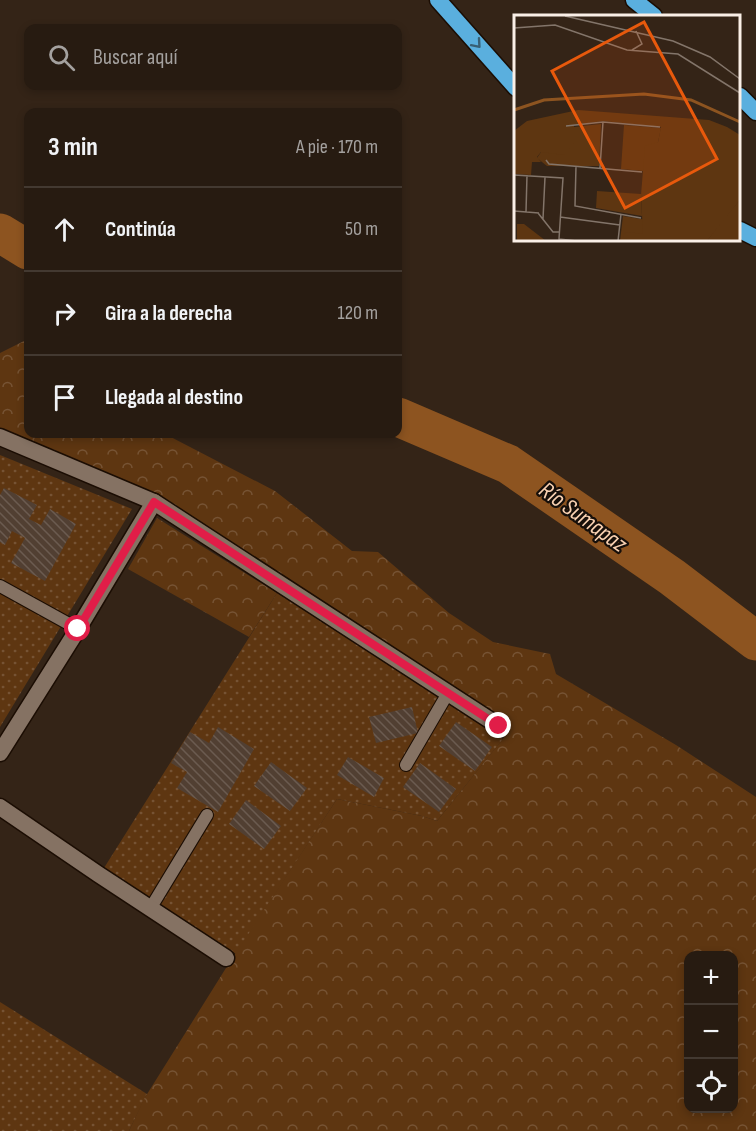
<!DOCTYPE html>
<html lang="es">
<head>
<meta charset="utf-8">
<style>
  body { margin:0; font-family:"Sofia Sans Condensed",sans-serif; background:#33281f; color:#f1f3f6 }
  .controls { position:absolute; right:18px; bottom:18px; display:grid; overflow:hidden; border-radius:12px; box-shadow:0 3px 9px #0003 }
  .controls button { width:54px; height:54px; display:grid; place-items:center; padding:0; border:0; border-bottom:2px solid #433931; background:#271b11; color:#f1f3f6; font:30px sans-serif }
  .stop { position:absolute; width:18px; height:18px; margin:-14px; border:4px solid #e11d48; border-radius:50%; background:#fff }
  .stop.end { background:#e11d48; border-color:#fff; box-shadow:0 2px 6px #0008 }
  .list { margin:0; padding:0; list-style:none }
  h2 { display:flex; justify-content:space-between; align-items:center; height:78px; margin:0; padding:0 24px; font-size:26px }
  h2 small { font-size:20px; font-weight:400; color:#a4a19f }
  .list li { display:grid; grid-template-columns:39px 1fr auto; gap:18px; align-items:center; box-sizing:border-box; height:84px; padding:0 24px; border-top:2px solid #433931 }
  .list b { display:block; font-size:22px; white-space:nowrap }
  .list em { font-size:20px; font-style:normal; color:#a4a19f }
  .icon { flex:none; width:33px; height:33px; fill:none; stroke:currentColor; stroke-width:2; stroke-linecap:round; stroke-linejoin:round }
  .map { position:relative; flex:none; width:756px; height:1131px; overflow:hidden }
  .search { position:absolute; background:#271b11; box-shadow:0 3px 9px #0003; left:24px; top:24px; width:378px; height:66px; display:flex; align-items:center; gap:15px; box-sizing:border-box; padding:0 21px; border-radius:12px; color:#a4a19f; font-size:22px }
  .panel { position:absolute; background:#271b11; box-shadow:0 3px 9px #0003; left:24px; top:108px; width:378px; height:330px; border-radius:12px }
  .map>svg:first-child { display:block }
  .grass { fill:url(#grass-dots) }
  .forest { fill:url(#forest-crowns); fill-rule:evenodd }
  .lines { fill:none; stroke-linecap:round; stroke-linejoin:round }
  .river { stroke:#8d5420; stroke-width:39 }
  .building { fill:url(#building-back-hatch) }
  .service-casing { stroke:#1b0d03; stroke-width:14 }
  .minor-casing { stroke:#1b0d03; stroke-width:19 }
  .trunk-casing { stroke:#1b0d03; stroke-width:19 }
  .service { stroke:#857263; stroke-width:12 }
  .minor { stroke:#857263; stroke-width:16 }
  .trunk { stroke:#5aafde; stroke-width:16 }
  .oneway { stroke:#385f74 }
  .route { stroke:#e11d48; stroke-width:8 }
  .labels { text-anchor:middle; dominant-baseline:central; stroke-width:4.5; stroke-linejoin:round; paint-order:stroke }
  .water-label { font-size:24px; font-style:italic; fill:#f9d1b1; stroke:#160f0a }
  .inset-river { fill:none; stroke:#8d5420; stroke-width:3 }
  .inset-road { fill:none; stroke:#83756a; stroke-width:1.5 }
  .view { fill:#e8590c; fill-opacity:0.15; stroke:#e8590c; stroke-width:3 }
  .inset-edge { fill:none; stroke:#faefe7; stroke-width:3 }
</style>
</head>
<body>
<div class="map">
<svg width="756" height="1131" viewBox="0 0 756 1131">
  <defs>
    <pattern id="grass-dots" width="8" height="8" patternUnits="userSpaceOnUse" patternTransform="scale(1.5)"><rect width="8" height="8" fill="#5e3611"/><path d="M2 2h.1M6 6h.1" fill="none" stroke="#765334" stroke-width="1.8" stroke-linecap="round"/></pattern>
    <pattern id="forest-crowns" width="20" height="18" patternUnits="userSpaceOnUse" patternTransform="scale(1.5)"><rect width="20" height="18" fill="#5e3611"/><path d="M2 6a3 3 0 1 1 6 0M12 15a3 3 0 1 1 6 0" fill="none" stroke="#765334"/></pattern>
    <pattern id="building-back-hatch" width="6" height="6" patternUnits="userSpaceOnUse" patternTransform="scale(1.5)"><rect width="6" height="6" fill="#513f32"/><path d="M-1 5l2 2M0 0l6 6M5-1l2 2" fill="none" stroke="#6b5b50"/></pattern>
  </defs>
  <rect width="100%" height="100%" fill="#342417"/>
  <!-- grass -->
  <g class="grass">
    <path d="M 0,455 L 132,509 L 0,727 Z"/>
    <path d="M 277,593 L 503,739 L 437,821 L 422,816 L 337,799 L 236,954 L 104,868 Z"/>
    <path d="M 0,1002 L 147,1094 L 129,1131 L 0,1131 Z"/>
  </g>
  <!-- forest -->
  <g class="forest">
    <path d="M 28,339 L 28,434 L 165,434 L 275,491 L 352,551 L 378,552 L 449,613 L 493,642 L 550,654 L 556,674 L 676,745 L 756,797 L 756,1131 L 129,1131 L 144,1099 L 226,968 L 337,799 L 422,816 L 437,821 L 510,730 L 420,669 L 155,497 L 0,430 L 0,353 ZM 688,956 L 734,956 L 734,1108 L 688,1108 Z"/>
    <path d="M 157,518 L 277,593 L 249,637 L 128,569 Z"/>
  </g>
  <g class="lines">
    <!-- river -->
    <g class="river">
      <path d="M 0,233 L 28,250"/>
      <path d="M 398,417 L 508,464 L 672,577 L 756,641"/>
    </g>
  </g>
  <!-- building -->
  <g class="building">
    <path d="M 4,488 L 37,505 L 29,519 L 41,525 L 50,509 L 76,524 L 45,581 L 11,563 L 25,538 L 12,531 L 5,545 L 0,542 L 0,495 Z"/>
    <path d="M 412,707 L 418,733 L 376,743 L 369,717 Z"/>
    <path d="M 456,722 L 492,747 L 475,771 L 439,746 Z"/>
    <path d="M 218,727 L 254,749 L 218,812 L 177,788 L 187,772 L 171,763 L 190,732 L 209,743 Z"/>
    <path d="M 348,757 L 384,778 L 374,797 L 337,775 Z"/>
    <path d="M 271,762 L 307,788 L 290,811 L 254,786 Z"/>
    <path d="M 420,763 L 456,789 L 439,812 L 403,787 Z"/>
    <path d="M 246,800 L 281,826 L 264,849 L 229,824 Z"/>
  </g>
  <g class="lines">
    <defs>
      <g id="service">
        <path d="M 0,586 L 78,629"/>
        <path d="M 406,765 L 448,693"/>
        <path d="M 150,909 L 207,815"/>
      </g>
      <g id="minor">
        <path d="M 0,437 L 154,502 L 499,726"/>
        <path d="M 0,753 L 78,629 L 154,502"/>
        <path d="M 0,807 L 98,874 L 226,958"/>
      </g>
      <g id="trunk">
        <path d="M 438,0 L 516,88"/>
        <path d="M 634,0 L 654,16"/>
        <path d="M 740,96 L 756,112"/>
        <path d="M 740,230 L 756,238"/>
      </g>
    </defs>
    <!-- service casing -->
    <use href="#service" class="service-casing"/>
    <!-- minor casing -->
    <use href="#minor" class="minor-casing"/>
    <!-- trunk casing -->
    <use href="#trunk" class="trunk-casing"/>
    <!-- service -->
    <use href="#service" class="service"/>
    <!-- minor -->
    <use href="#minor" class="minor"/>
    <!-- trunk -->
    <use href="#trunk" class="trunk"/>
  </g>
  <!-- one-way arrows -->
  <defs><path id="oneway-chevron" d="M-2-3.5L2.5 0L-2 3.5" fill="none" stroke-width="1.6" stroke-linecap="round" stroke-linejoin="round" transform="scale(1.5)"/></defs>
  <use class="oneway" href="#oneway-chevron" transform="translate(477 44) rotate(49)"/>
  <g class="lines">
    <!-- route -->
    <path class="route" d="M 78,629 L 154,502 L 499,726"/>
  </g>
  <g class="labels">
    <!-- water labels -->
    <g class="water-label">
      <text transform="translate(583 517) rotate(36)">Río Sumapaz</text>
    </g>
  </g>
  <!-- overview -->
  <g transform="translate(514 15)">
    <rect width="226" height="226" fill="#342417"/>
    <path d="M 87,109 L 85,151 L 33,151 L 23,143 L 27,137 L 37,136 L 46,139 L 60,112 ZM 110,110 L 147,113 L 144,127 L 129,156 L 107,154 ZM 83,176 L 127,179 L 128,201 L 82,193 ZM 226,185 L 226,226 L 193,226 L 208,205 ZM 109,201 L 133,205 L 128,226 L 106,226 ZM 3,209 L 10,209 L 32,226 L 3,226 Z" fill="#5e3611"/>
    <path d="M 64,95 L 195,105 L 213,112 L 226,120 L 226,185 L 193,226 L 116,226 L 109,222 L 112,217 L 129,219 L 127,180 L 131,131 L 144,127 L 147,112 L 89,106 L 60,110 L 60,128 L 50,140 L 27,137 L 23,142 L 27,147 L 18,147 L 17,160 L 0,159 L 0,116 L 13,106 Z" fill="#5e3611"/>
    <path class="inset-river" d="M 0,95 L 30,85 L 130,79 L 177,85 L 226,107"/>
    <path class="inset-road" d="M 51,1 L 159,26 L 196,42 L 226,64M 0,13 L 41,10 L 113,35 L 164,39 L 226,78M 118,35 L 128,29 L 122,16M 52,111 L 89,107 L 146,112M 32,145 L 35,149 L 128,157M 62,151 L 61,191 L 127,203M 86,153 L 89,107M 0,160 L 49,163 L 45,224 L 63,226M 0,196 L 25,198M 12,197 L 13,160M 24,198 L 39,217 L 45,217M 46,202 L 106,210M 29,204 L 31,162M 104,226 L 107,199"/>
    <path class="view" d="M 130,7 L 203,144 L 111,193 L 38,56 Z"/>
    <rect width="226" height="226" class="inset-edge"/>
  </g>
</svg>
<div class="controls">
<button>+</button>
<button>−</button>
<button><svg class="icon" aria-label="locate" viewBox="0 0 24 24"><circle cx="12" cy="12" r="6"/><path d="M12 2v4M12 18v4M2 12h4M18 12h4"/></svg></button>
</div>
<div class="stop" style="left:78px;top:629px"></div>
<div class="stop end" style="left:499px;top:726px"></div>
<div class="search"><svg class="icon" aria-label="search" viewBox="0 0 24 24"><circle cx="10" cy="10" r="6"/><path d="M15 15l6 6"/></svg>Buscar aquí</div>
<section class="panel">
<h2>3 min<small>A pie · 170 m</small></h2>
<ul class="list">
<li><svg class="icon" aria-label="ahead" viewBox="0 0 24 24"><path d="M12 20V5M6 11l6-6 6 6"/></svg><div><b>Continúa</b></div><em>50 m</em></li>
<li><svg class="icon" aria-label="right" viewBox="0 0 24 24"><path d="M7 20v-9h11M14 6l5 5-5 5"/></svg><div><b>Gira a la derecha</b></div><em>120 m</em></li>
<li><svg class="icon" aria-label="arrive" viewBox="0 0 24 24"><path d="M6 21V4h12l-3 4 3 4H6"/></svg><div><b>Llegada al destino</b></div></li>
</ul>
</section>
</div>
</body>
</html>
